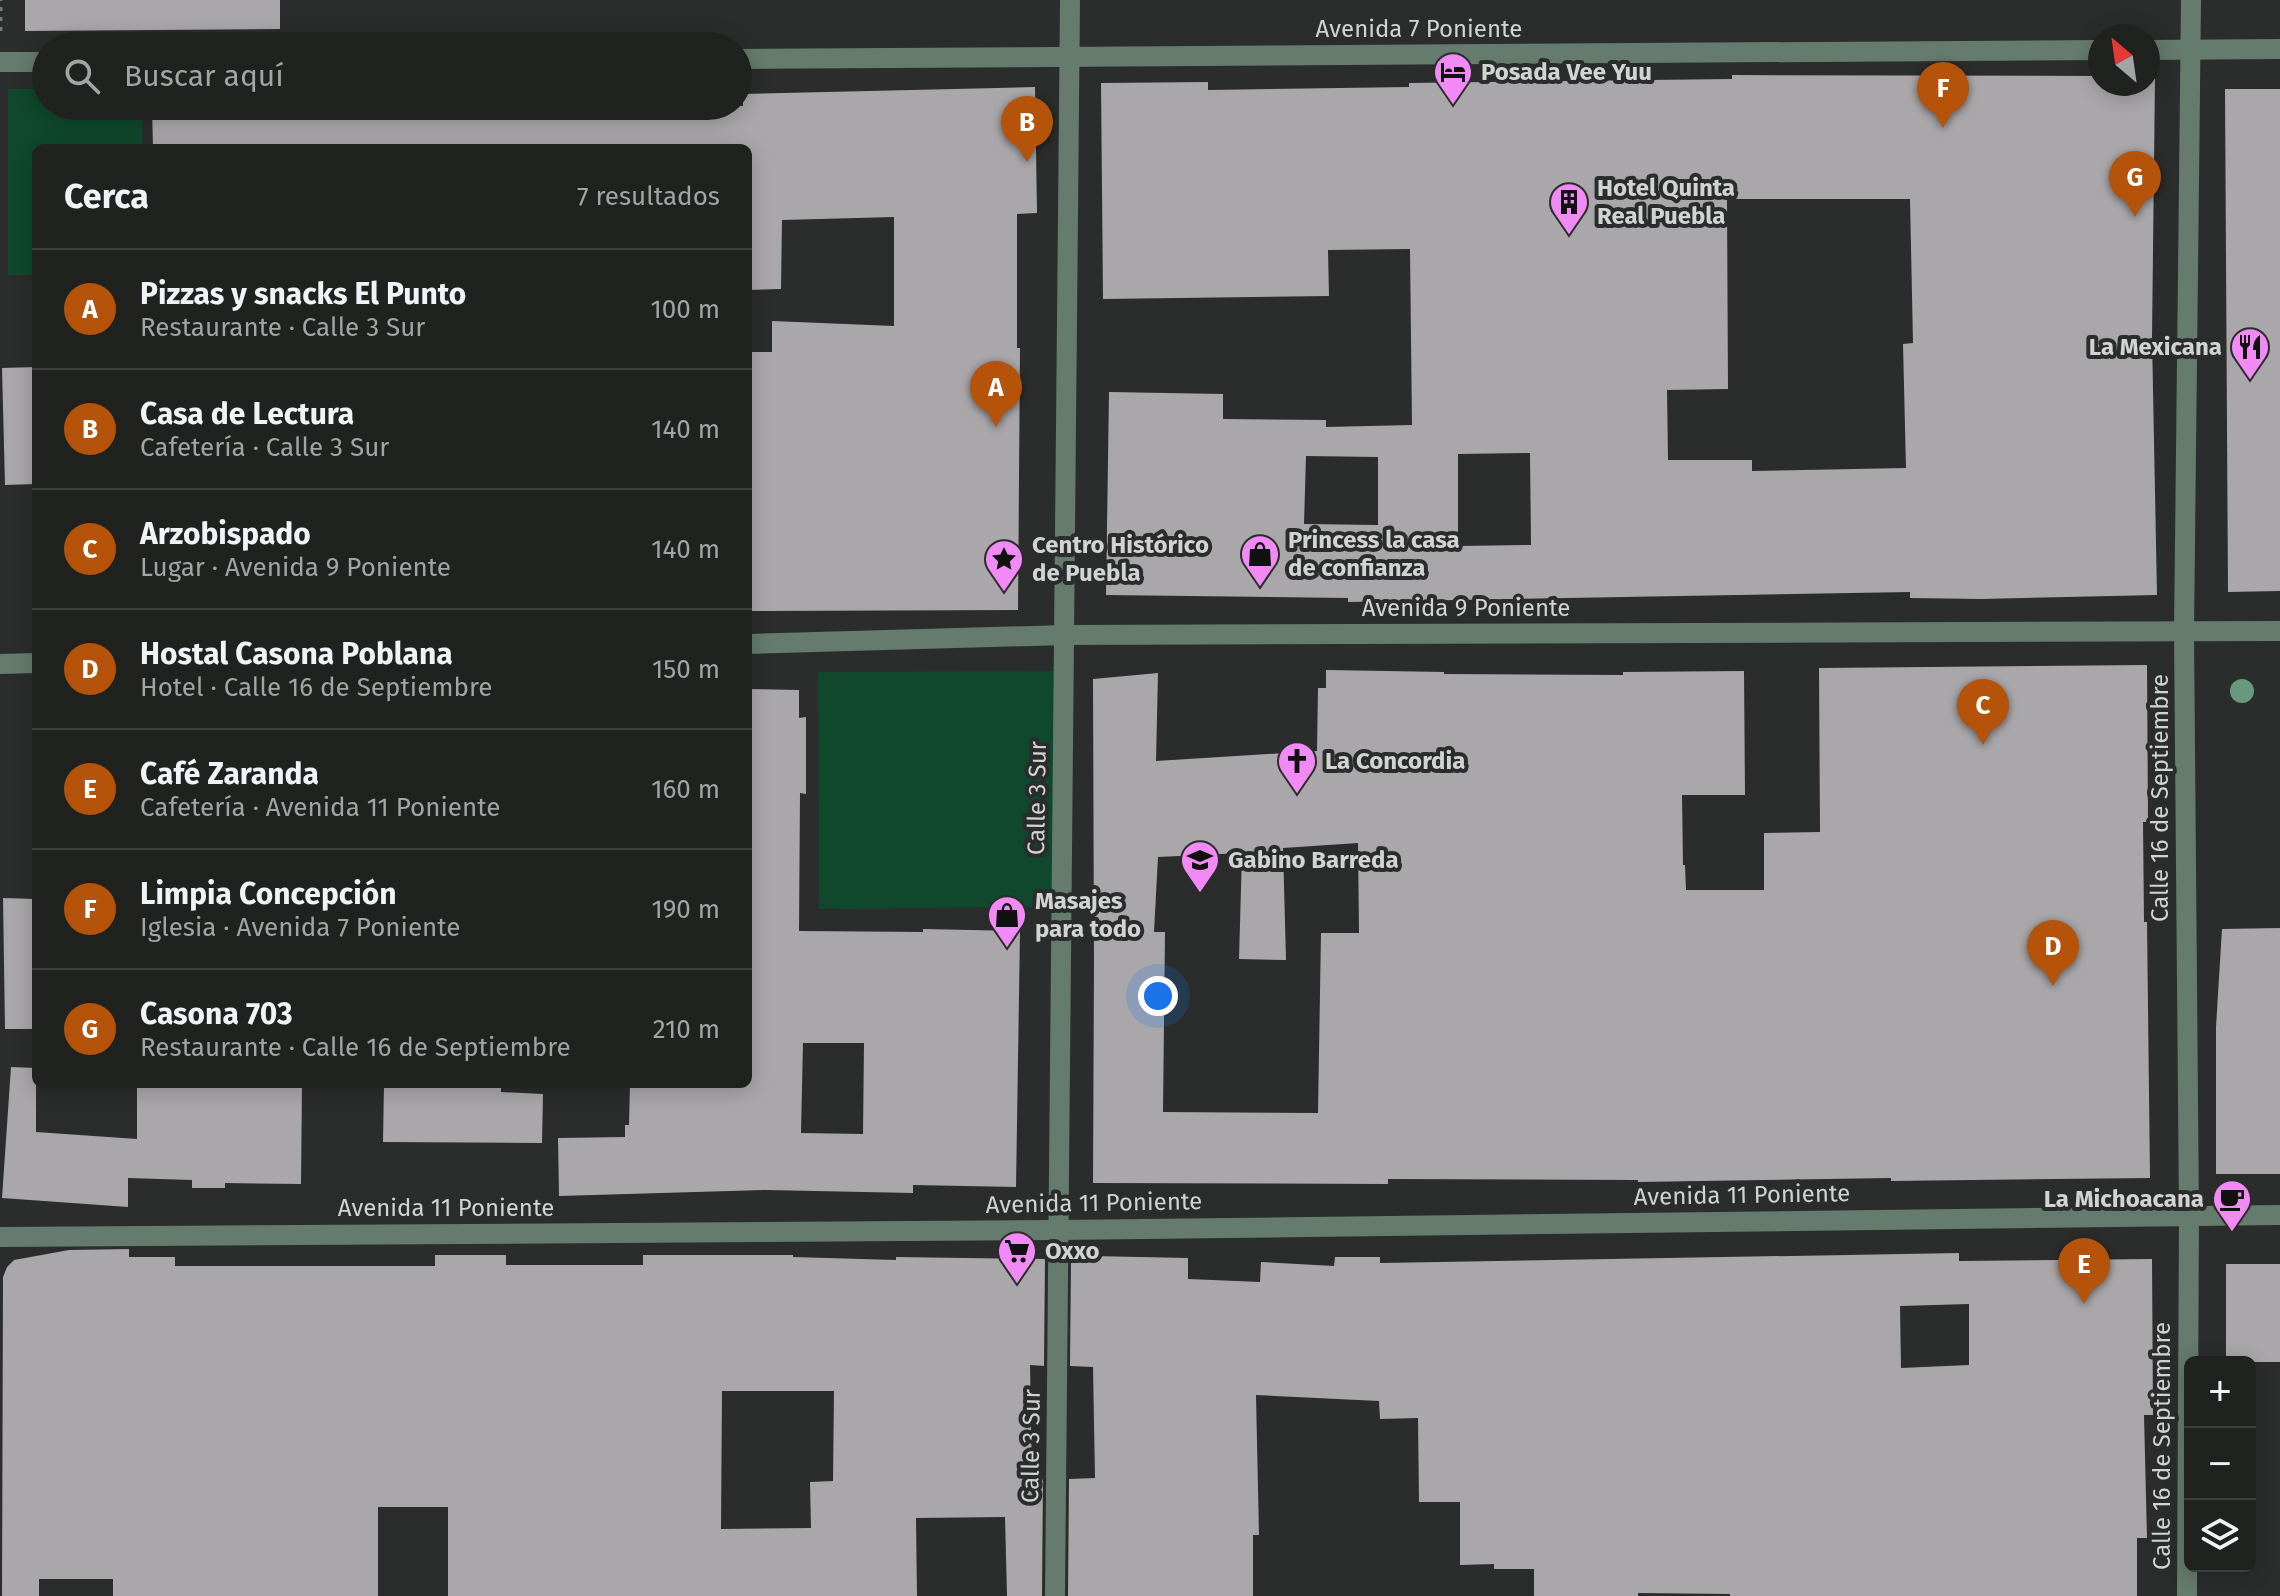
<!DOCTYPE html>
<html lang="es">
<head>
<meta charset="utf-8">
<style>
  body { margin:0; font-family:"Fira Sans",sans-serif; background:#2d2f2d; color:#f1f3f6 }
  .controls { position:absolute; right:24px; bottom:24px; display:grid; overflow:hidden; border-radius:12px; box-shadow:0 4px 20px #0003 }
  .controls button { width:72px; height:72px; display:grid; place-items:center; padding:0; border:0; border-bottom:2px solid #3d3f3e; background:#202220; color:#f1f3f6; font:40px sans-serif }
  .compass { position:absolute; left:2088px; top:24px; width:72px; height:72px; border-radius:50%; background:#202220; box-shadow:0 4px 20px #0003; rotate:331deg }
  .you { position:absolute; left:1158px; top:996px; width:28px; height:28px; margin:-20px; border:6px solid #fff; border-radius:50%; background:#1a73e8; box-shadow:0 0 0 12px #1a73e833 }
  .badge { display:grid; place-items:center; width:52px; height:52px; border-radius:50%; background:#b45309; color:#fff; font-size:26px; font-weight:700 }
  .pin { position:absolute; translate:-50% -66px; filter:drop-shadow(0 2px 4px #0008) }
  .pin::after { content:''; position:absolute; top:42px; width:28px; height:24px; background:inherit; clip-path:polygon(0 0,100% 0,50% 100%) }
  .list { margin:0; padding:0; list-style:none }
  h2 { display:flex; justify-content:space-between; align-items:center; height:104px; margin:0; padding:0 32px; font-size:34px }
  h2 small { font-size:26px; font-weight:400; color:#a2a4a5 }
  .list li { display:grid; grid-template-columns:52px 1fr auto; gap:24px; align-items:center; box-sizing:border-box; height:120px; padding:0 32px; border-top:2px solid #3d3f3e }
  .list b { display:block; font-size:30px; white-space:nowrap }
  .list p { margin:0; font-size:26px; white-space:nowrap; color:#a2a4a5 }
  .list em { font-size:26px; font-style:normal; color:#a2a4a5 }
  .icon { flex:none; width:44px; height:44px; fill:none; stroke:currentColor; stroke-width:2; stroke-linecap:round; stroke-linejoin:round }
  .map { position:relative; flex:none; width:2280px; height:1596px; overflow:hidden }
  .search { position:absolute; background:#202220; box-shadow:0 4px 20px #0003; left:32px; top:32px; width:720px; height:88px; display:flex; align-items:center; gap:20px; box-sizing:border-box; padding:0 28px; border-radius:44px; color:#a2a4a5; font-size:30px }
  .panel { position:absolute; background:#202220; box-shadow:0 4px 20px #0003; left:32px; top:144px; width:720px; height:944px; border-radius:12px }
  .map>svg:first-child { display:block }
  .green { fill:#0f482c }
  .building { fill:#aaa7aa; fill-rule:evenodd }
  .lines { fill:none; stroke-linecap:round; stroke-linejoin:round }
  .path { stroke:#767977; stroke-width:5; stroke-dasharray:4 6; stroke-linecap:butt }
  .minor { stroke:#657b6d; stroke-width:20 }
  .tree { fill:#6a987d }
  .labels { text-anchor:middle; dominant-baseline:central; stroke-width:8; stroke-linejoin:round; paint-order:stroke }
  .street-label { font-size:24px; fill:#d1d4d2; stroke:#2a2d2b }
  .poi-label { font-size:24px; font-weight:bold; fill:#d1d4d2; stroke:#2a2d2b; text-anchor:start }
</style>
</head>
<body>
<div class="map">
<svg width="2280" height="1596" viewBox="0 0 2280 1596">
  <rect width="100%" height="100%" fill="#2a2d2b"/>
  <!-- green -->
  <g class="green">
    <path d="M 8,89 L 46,89 L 46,106 L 142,106 L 142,148 L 36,148 L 36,275 L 8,275 Z"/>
    <path d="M 1059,671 L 1059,907 L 819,909 L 818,672 Z"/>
  </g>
  <!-- building -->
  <g class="building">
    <path d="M 25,0 L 280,0 L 280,29 L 25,31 Z"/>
    <path d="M 1732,75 L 2100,76 L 2100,84 L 2148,84 L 2148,77 L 2155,77 L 2152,338 L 2157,595 L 1981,599 L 1910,598 L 1910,592 L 1348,602 L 1348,598 L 1106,595 L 1109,392 L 1223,394 L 1223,419 L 1326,420 L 1326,427 L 1412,425 L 1410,249 L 1328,250 L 1329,296 L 1103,299 L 1101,83 L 1208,82 L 1208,90 L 1409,87 L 1409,83 L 1732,79 ZM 1727,199 L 1910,199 L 1913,343 L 1903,344 L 1906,468 L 1752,471 L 1752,460 L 1668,460 L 1667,390 L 1728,389 ZM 1530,453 L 1531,545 L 1458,546 L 1458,454 ZM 1306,456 L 1378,457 L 1378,525 L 1304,524 Z"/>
    <path d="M 1035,87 L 1037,213 L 1017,214 L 1017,348 L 1020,348 L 1018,610 L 748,611 L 748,352 L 772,352 L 772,321 L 894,326 L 894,217 L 782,220 L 781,289 L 748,290 L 748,148 L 153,148 L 152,106 L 743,106 L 743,94 Z"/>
    <path d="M 2225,89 L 2280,89 L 2280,591 L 2228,592 Z"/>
    <path d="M 36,367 L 36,484 L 5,485 L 2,368 Z"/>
    <path d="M 2147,665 L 2148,822 L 2143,822 L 2144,922 L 2147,922 L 2150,1178 L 1891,1181 L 1891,1178 L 1638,1182 L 1638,1180 L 1388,1179 L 1388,1184 L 1093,1183 L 1094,961 L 1093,679 L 1158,673 L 1156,761 L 1317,751 L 1318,688 L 1326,688 L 1326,670 L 1444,672 L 1444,674 L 1623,675 L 1623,672 L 1744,671 L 1745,795 L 1682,795 L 1683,865 L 1685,865 L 1686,890 L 1764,890 L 1764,833 L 1820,832 L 1819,668 ZM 1358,843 L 1359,933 L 1321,933 L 1318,1113 L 1163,1112 L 1165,932 L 1154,932 L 1158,857 L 1242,853 L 1239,959 L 1286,960 L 1283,848 Z"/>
    <path d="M 748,689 L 799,690 L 799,718 L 806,717 L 806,794 L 800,793 L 799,931 L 923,932 L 923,929 L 1020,931 L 1016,1187 L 913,1185 L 913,1193 L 766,1190 L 559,1196 L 558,1138 L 625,1137 L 625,1125 L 629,1125 L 630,1084 L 748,1084 ZM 803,1043 L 864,1043 L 863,1134 L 801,1133 Z"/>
    <path d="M 3,898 L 36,899 L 36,1029 L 5,1029 Z"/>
    <path d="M 2280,928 L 2280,1174 L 2216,1174 L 2216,1027 L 2222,929 Z"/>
    <path d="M 11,1067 L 36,1068 L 36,1132 L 137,1139 L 137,1084 L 302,1084 L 301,1184 L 225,1183 L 225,1188 L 192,1188 L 192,1180 L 128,1178 L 128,1207 L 2,1198 Z"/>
    <path d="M 384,1084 L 501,1084 L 501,1092 L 543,1094 L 542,1143 L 383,1142 Z"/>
    <path d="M 129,1249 L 129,1257 L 175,1257 L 175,1266 L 435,1266 L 435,1255 L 506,1255 L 506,1265 L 643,1265 L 643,1255 L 793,1255 L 793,1257 L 896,1260 L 896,1257 L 1045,1259 L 1044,1366 L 1030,1365 L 1032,1479 L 1043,1479 L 1042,1596 L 1007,1596 L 1005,1517 L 916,1518 L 917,1596 L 448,1596 L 448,1507 L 378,1507 L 378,1596 L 113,1596 L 113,1579 L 39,1579 L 39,1596 L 2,1596 L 3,1277 L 7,1267 L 14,1260 L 69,1250 ZM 722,1391 L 834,1391 L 833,1481 L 810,1482 L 811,1528 L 721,1529 Z"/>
    <path d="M 1959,1253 L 1959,1261 L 2152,1259 L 2153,1415 L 2144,1415 L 2147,1538 L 2137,1538 L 2137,1596 L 1730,1596 L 1730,1594 L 1638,1593 L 1638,1596 L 1534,1596 L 1534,1569 L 1494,1569 L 1494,1564 L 1460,1565 L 1460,1502 L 1419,1502 L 1418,1418 L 1380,1419 L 1379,1401 L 1256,1395 L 1259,1535 L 1253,1535 L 1253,1596 L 1068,1596 L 1069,1479 L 1095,1478 L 1093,1367 L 1070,1366 L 1071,1260 L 1091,1260 L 1091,1256 L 1188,1258 L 1188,1279 L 1260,1282 L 1261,1262 L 1334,1266 L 1335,1257 L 1380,1257 L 1380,1263 ZM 1969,1304 L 1969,1365 L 1901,1368 L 1900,1306 Z"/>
    <rect x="2226" y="1264" width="54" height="98"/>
  </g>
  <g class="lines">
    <!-- path -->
    <g class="path">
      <path d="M 0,31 L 0,0"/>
      <path d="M 215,46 L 714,40"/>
    </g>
    <!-- minor -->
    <g class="minor">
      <path d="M 2148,50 L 2280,49"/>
      <path d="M 738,59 L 2100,50"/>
      <path d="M 0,62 L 46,62"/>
      <path d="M 748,644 L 1065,635 L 2280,631"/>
      <path d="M 0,664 L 36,663"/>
      <path d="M 0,1237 L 1059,1230 L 2280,1215"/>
      <path d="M 1055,1596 L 1070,0"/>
      <path d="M 2187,1596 L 2189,1216 L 2184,632 L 2191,0"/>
    </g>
  </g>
  <!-- trees -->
  <circle class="tree" cx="2242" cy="691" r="12"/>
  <!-- icons -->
  <defs>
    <symbol id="hotel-pin" viewBox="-11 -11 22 30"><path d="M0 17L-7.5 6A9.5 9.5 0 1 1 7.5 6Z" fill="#f18af4" stroke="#2a2d2b"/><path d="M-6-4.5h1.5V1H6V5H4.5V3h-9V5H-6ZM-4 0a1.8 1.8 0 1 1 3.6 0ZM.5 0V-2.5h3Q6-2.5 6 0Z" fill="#111"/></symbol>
    <symbol id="building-pin" viewBox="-11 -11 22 30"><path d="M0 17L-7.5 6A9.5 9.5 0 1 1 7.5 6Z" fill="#f18af4" stroke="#2a2d2b"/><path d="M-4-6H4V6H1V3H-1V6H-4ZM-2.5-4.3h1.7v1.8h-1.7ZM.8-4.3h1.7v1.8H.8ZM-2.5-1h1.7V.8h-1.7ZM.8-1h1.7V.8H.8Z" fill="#111"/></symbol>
    <symbol id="restaurant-pin" viewBox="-11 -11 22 30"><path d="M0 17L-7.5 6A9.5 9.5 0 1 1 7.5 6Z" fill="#f18af4" stroke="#2a2d2b"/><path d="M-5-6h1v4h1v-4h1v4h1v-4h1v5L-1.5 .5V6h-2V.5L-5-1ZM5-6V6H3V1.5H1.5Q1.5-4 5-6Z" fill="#111"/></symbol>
    <symbol id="shop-pin" viewBox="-11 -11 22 30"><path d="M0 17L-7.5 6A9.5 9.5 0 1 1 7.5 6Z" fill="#f18af4" stroke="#2a2d2b"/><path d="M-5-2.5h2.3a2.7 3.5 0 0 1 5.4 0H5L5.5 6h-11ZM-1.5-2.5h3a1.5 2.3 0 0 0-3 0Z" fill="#111"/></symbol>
    <symbol id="sight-pin" viewBox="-11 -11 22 30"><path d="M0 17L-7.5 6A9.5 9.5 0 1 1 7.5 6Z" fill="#f18af4" stroke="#2a2d2b"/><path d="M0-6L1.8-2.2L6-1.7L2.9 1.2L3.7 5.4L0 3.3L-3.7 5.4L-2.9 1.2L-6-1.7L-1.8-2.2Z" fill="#111"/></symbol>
    <symbol id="church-pin" viewBox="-11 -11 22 30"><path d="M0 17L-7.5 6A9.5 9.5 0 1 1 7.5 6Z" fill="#f18af4" stroke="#2a2d2b"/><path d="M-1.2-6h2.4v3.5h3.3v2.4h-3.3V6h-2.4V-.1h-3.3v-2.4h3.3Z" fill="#111"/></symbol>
    <symbol id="school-pin" viewBox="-11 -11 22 30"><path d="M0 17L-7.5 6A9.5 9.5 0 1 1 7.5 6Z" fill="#f18af4" stroke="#2a2d2b"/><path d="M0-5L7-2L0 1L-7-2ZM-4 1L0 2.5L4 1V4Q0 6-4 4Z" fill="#111"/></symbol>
    <symbol id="cafe-pin" viewBox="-11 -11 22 30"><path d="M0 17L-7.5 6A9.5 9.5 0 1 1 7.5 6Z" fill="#f18af4" stroke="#2a2d2b"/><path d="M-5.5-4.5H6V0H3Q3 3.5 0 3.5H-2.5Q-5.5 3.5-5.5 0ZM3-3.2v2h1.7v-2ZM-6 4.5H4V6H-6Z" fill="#111"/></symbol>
    <symbol id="supermarket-pin" viewBox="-11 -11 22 30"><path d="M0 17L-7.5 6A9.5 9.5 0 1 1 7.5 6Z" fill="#f18af4" stroke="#2a2d2b"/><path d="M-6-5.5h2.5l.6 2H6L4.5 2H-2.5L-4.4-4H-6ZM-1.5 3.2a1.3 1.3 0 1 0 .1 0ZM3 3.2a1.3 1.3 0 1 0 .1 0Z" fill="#111"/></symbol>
  </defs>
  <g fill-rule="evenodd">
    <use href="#hotel-pin" x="1431" y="50" width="44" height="60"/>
    <use href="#building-pin" x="1547" y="180" width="44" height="60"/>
    <use href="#restaurant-pin" x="2228" y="325" width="44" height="60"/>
    <use href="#shop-pin" x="1238" y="532" width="44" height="60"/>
    <use href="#sight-pin" x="982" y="537" width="44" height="60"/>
    <use href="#church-pin" x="1275" y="739" width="44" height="60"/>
    <use href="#school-pin" x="1178" y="838" width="44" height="60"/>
    <use href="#shop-pin" x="985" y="893" width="44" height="60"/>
    <use href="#cafe-pin" x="2210" y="1177" width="44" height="60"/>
    <use href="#supermarket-pin" x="995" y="1229" width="44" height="60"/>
  </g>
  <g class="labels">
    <!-- street labels -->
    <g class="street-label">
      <text x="1419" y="29">Avenida 7 Poniente</text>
      <text x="1466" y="608">Avenida 9 Poniente</text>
      <text transform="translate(1037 798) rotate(-89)">Calle 3 Sur</text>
      <text transform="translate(2160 798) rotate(-90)">Calle 16 de Septiembre</text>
      <text transform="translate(1742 1195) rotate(-1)">Avenida 11 Poniente</text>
      <text transform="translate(1094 1203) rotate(-1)">Avenida 11 Poniente</text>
      <text x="446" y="1208">Avenida 11 Poniente</text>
      <text transform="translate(1031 1446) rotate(-89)">Calle 3 Sur</text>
      <text transform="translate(2162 1446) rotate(-90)">Calle 16 de Septiembre</text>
    </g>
    <!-- poi labels -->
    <g class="poi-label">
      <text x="1481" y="72">Posada Vee Yuu</text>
      <text x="1597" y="188">Hotel Quinta<tspan x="1597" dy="28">Real Puebla</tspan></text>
      <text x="2222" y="347" text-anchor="end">La Mexicana</text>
      <text x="1288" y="540">Princess la casa<tspan x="1288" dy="28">de confianza</tspan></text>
      <text x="1032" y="545">Centro Histórico<tspan x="1032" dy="28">de Puebla</tspan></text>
      <text x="1325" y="761">La Concordia</text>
      <text x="1228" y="860">Gabino Barreda</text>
      <text x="1035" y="901">Masajes<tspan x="1035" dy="28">para todo</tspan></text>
      <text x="2204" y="1199" text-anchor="end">La Michoacana</text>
      <text x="1045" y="1251">Oxxo</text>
    </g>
  </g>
</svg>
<div class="controls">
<button>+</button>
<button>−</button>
<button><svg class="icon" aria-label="layers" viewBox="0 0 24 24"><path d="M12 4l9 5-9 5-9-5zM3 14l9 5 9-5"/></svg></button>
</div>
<svg class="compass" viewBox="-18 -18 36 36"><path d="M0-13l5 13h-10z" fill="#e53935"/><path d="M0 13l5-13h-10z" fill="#a2a4a5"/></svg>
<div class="you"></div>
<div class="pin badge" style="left:996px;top:427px">A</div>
<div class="pin badge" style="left:1027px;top:162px">B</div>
<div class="pin badge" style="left:1983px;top:745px">C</div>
<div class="pin badge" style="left:2053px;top:986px">D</div>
<div class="pin badge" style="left:2084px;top:1304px">E</div>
<div class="pin badge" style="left:1943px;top:128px">F</div>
<div class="pin badge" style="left:2135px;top:217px">G</div>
<div class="search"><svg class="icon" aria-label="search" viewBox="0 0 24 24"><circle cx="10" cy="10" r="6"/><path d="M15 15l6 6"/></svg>Buscar aquí</div>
<section class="panel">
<h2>Cerca<small>7 resultados</small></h2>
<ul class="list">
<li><span class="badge">A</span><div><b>Pizzas y snacks El Punto</b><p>Restaurante · Calle 3 Sur</p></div><em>100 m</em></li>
<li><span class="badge">B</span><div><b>Casa de Lectura</b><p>Cafetería · Calle 3 Sur</p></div><em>140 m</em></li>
<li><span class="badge">C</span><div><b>Arzobispado</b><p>Lugar · Avenida 9 Poniente</p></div><em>140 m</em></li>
<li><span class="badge">D</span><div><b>Hostal Casona Poblana</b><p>Hotel · Calle 16 de Septiembre</p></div><em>150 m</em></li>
<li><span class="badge">E</span><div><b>Café Zaranda</b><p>Cafetería · Avenida 11 Poniente</p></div><em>160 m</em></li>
<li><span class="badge">F</span><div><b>Limpia Concepción</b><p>Iglesia · Avenida 7 Poniente</p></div><em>190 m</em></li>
<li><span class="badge">G</span><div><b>Casona 703</b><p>Restaurante · Calle 16 de Septiembre</p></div><em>210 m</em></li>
</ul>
</section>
</div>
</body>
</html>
